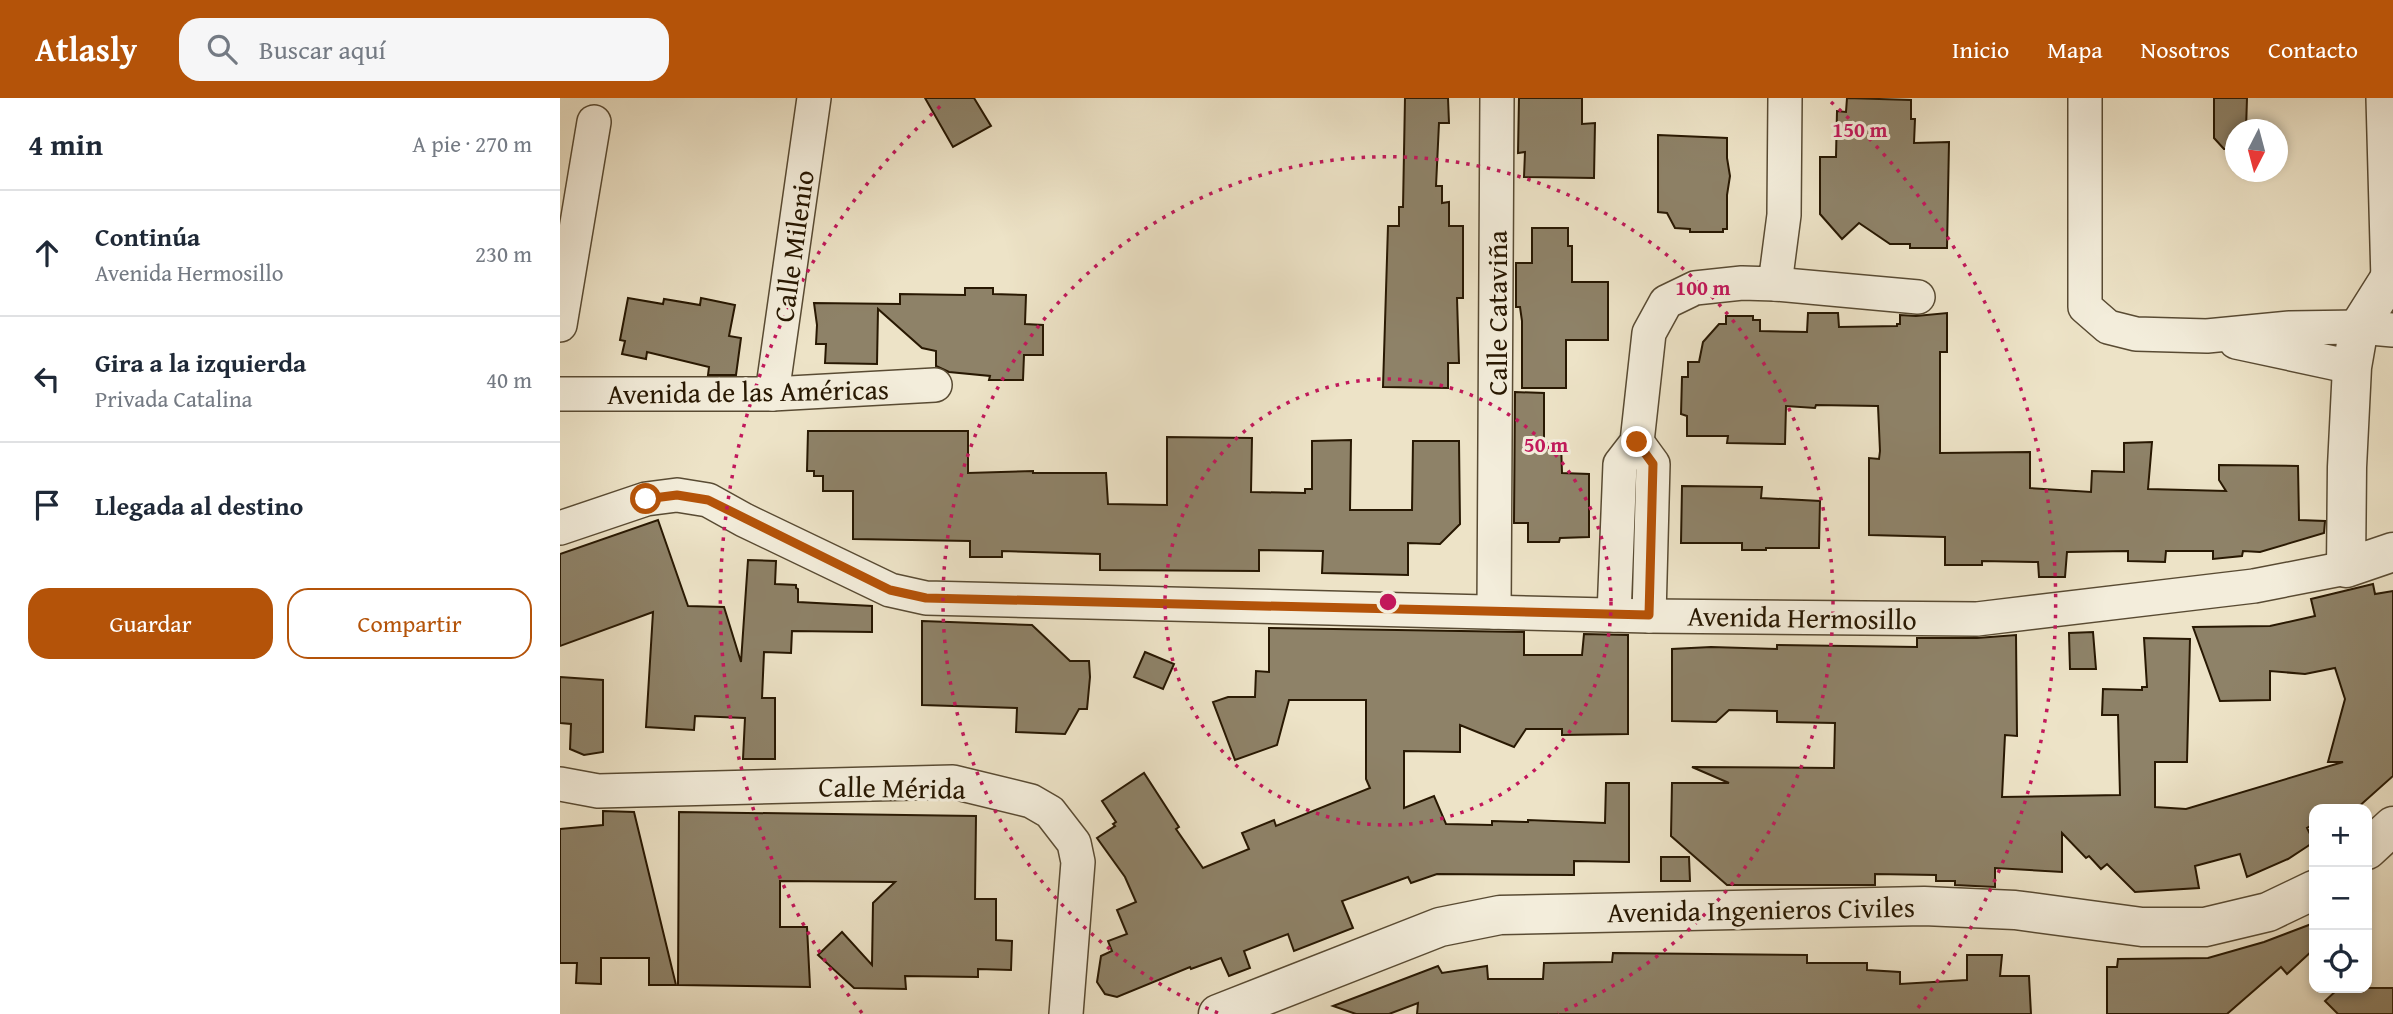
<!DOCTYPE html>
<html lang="es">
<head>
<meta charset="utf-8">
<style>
  body { margin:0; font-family:"Gentium Book Plus",serif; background:#f6f6f7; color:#1f2937 }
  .controls { position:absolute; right:21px; bottom:21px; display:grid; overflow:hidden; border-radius:14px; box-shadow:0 4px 10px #0003 }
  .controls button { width:63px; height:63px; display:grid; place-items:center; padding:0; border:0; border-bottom:2px solid #e0e1e3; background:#fff; color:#1f2937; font:35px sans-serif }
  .compass { position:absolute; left:1665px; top:21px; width:63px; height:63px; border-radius:50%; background:#fff; box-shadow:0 4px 10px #0003; rotate:186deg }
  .stop { position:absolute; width:21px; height:21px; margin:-16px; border:5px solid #b45309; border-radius:50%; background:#fff }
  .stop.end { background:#b45309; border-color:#fff; box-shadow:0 2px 7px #0008 }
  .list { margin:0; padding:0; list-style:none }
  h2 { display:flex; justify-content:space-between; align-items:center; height:91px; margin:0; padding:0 28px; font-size:30px }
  h2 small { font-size:23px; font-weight:400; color:#747a83 }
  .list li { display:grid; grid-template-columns:46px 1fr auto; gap:21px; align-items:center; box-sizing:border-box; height:126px; padding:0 28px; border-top:2px solid #e0e1e3 }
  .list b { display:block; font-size:26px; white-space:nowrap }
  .list p { margin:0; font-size:23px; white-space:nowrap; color:#747a83 }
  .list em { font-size:23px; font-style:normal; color:#747a83 }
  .actions { display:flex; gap:14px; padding:21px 28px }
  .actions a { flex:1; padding:16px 0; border:2px solid #b45309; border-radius:21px; text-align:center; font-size:24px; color:#b45309 }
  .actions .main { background:#b45309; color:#fff }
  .icon { flex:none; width:38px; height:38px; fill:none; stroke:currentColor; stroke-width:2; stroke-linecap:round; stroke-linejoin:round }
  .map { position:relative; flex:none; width:1833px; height:916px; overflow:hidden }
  header { display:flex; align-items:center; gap:42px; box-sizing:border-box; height:98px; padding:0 35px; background:#b45309; color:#fff }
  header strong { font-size:33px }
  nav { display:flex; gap:38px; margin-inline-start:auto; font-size:24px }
  .search { width:490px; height:63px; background:#f6f6f7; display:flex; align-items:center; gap:18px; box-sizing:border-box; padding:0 24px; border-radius:21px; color:#747a83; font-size:26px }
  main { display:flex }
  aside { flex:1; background:#fff }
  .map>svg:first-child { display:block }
  .building { fill:#8e8268; stroke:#281802; stroke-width:2 }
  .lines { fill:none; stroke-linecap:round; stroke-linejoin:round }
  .minor-casing { stroke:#594b33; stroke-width:36 }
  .tertiary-casing { stroke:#594b33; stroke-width:41 }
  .minor { stroke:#f3eddb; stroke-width:33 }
  .tertiary { stroke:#f3eddb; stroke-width:38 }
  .route { stroke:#b45309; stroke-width:9 }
  .ring { fill:none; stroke:#c2185b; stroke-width:3.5; stroke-dasharray:3.5 7 }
  .labels { text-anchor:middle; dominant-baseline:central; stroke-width:6; stroke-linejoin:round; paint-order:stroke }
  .street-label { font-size:28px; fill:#281802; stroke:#f3eddb }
  .centre { fill:#c2185b; stroke:#f3eddb; stroke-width:3.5 }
  .ring-label { font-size:21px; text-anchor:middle; font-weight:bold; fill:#c2185b; stroke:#f3eddb; stroke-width:6; stroke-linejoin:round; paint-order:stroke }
</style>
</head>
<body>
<header>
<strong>Atlasly</strong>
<div class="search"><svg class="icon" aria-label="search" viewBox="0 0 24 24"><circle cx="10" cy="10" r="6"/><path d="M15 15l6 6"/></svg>Buscar aquí</div>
<nav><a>Inicio</a><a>Mapa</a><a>Nosotros</a><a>Contacto</a></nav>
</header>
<main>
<aside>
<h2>4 min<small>A pie · 270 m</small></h2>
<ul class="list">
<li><svg class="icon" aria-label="ahead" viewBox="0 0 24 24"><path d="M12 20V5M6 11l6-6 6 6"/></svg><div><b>Continúa</b><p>Avenida Hermosillo</p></div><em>230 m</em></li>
<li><svg class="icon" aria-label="left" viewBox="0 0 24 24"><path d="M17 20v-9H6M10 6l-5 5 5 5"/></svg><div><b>Gira a la izquierda</b><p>Privada Catalina</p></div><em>40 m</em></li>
<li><svg class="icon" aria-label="arrive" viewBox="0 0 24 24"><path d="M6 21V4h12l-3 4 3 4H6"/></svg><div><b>Llegada al destino</b></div></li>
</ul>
<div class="actions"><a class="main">Guardar</a><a>Compartir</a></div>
</aside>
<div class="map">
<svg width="1833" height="916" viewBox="0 0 1833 916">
  <rect width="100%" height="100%" fill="#ede3c7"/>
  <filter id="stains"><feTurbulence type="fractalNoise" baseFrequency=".00286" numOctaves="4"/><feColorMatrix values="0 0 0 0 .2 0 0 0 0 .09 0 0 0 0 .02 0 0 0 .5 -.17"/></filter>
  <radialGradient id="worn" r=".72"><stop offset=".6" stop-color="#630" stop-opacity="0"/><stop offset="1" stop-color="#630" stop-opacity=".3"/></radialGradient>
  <!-- building -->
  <g class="building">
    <path d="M 365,0 L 414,0 L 431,28 L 393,49 Z"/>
    <path d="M 845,0 L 888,0 L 889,25 L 879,25 L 876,88 L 882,88 L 882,105 L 889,104 L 889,128 L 903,128 L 903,200 L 897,200 L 899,265 L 888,265 L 888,290 L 823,289 L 828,128 L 839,128 L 839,109 L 843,109 Z"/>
    <path d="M 959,0 L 1022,0 L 1022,26 L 1035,25 L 1034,80 L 964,79 L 965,54 L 958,55 Z"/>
    <path d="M 1287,0 L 1351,2 L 1351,21 L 1355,21 L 1354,45 L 1389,44 L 1387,150 L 1350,150 L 1350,146 L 1330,146 L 1299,125 L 1282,141 L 1260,116 L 1260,59 L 1276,59 L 1277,13 L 1286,14 Z"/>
    <path d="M 1654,0 L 1687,0 L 1686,32 L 1676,32 L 1676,51 L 1664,51 L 1654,40 Z"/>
    <path d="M 1098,37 L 1167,40 L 1167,60 L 1170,78 L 1167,97 L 1167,131 L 1163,131 L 1163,134 L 1130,134 L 1130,131 L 1115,130 L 1107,115 L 1098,114 Z"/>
    <path d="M 972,130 L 1008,130 L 1008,148 L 1012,148 L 1012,184 L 1048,184 L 1048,242 L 1006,242 L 1006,290 L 962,290 L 962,223 L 960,209 L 956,209 L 956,165 L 972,165 Z"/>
    <path d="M 405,190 L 433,190 L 433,196 L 466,197 L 465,226 L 483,227 L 483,257 L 464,257 L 463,282 L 429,282 L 430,278 L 389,274 L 376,268 L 376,253 L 362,250 L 318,211 L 317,266 L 265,265 L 266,246 L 256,246 L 257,227 L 254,205 L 340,206 L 340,196 L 405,197 Z"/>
    <path d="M 68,200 L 103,206 L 104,201 L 140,207 L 141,200 L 175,207 L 169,238 L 181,240 L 176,277 L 148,277 L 149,269 L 87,254 L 86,261 L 62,256 L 65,243 L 60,242 Z"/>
    <path d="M 1248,215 L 1278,215 L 1279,229 L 1337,228 L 1337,226 L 1340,226 L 1340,217 L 1356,218 L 1387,215 L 1387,254 L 1380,254 L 1380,355 L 1470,354 L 1470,390 L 1531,394 L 1532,373 L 1564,374 L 1564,345 L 1592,344 L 1588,391 L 1666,393 L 1659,382 L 1659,367 L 1738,368 L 1739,422 L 1765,423 L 1764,435 L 1700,454 L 1683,453 L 1682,458 L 1653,461 L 1653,453 L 1606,453 L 1605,464 L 1568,463 L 1568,453 L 1507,454 L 1505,479 L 1479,479 L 1478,464 L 1422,463 L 1422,467 L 1385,467 L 1385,439 L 1309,437 L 1309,360 L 1319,361 L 1320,353 L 1318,308 L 1256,307 L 1255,310 L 1226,308 L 1225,346 L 1167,345 L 1168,338 L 1127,338 L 1127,318 L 1121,316 L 1122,279 L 1128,279 L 1128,264 L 1139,264 L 1143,244 L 1159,226 L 1166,226 L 1166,218 L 1193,218 L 1193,222 L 1200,222 L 1200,233 L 1247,234 Z"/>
    <path d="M 955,294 L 984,295 L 984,345 L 1001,345 L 1002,375 L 1029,376 L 1029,439 L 1000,440 L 999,444 L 968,444 L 968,425 L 954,425 Z"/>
    <path d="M 248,333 L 408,333 L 408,375 L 473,373 L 473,375 L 546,375 L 548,406 L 607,407 L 607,339 L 692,340 L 691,394 L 745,395 L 745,391 L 752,391 L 752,343 L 791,342 L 790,412 L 852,412 L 853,343 L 899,343 L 900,426 L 880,446 L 848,445 L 848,477 L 762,475 L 763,453 L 699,452 L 699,473 L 540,472 L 540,456 L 442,453 L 442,459 L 410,459 L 410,443 L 293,441 L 293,393 L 263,393 L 263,378 L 254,378 L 254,373 L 247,373 Z"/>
    <path d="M 1122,388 L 1202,389 L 1201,400 L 1260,403 L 1259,450 L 1206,450 L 1206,452 L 1182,452 L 1182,445 L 1121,445 Z"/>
    <path d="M 98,422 L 128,508 L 164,509 L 181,564 L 188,462 L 216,463 L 215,486 L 236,487 L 236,490 L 238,491 L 238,504 L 312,508 L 312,534 L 232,533 L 231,555 L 204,554 L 202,600 L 215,600 L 215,661 L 183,661 L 185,620 L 135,618 L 134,632 L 86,629 L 93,514 L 0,548 L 0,456 Z"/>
    <path d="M 1813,486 L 1815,496 L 1833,493 L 1833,678 L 1796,711 L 1754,711 L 1754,726 L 1747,730 L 1754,744 L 1728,761 L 1687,779 L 1680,756 L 1635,768 L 1639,790 L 1575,794 L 1547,766 L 1541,771 L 1529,758 L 1526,760 L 1502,735 L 1502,774 L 1435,770 L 1435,789 L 1395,787 L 1395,783 L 1376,783 L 1376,777 L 1315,776 L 1315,787 L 1167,787 L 1111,738 L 1112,685 L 1169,685 L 1132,669 L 1274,670 L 1275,625 L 1217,624 L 1217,613 L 1169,612 L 1156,624 L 1112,623 L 1112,551 L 1151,549 L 1217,551 L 1217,547 L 1357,549 L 1357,540 L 1417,540 L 1456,537 L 1457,638 L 1445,637 L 1442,699 L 1502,698 L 1560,697 L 1558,617 L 1542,617 L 1543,591 L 1582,592 L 1582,589 L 1587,589 L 1584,540 L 1630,541 L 1627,664 L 1595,664 L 1595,709 L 1626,711 L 1783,664 L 1768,664 L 1785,601 L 1775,570 L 1745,576 L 1710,573 L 1710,602 L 1660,603 L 1633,529 L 1710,528 L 1755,518 L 1751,501 Z"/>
    <path d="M 362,523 L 472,527 L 510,563 L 529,563 L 530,579 L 527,611 L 519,611 L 505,636 L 456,634 L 457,610 L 362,607 Z"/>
    <path d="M 709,530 L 964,534 L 964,557 L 1022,557 L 1024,536 L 1068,537 L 1068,636 L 1002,637 L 1002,631 L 966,631 L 954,649 L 900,627 L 900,654 L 844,653 L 844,710 L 874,698 L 886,726 L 932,727 L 932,723 L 968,724 L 968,722 L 1045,725 L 1046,685 L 1069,685 L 1069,764 L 1014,763 L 1014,777 L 877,776 L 851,785 L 848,779 L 782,803 L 793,830 L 734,853 L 728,836 L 684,853 L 690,870 L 669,878 L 661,860 L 631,871 L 630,869 L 557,899 L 545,896 L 537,884 L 541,858 L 552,853 L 548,843 L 567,836 L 557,812 L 576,804 L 565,779 L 537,740 L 555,728 L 553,726 L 556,724 L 542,703 L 584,675 L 619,729 L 616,731 L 643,770 L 689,751 L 682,735 L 714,722 L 716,728 L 810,690 L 806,681 L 806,602 L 729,602 L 717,647 L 675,662 L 653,604 L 668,599 L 695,599 L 696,573 L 709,574 Z"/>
    <path d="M 1533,534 L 1536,571 L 1510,571 L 1509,535 Z"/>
    <path d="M 585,554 L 614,566 L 603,591 L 574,579 Z"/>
    <path d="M 0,579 L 43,582 L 43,654 L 24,657 L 10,651 L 11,626 L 0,625 Z"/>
    <path d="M 43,713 L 74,714 L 116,887 L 89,887 L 89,860 L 41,860 L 41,886 L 16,885 L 17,865 L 0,865 L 0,731 L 43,727 Z"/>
    <path d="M 119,714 L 416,718 L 415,801 L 436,801 L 436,842 L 452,843 L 451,872 L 418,871 L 418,879 L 345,878 L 346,891 L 294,890 L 258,857 L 282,834 L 312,867 L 313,805 L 335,784 L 220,783 L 220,829 L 247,829 L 250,889 L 118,887 Z"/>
    <path d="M 1101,759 L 1129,759 L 1130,783 L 1101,783 Z"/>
    <path d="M 1754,825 L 1754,851 L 1727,876 L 1721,869 L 1667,916 L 1547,916 L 1547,869 L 1557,869 L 1558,861 L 1648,860 L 1704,844 Z"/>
    <path d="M 1053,855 L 1247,857 L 1247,865 L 1307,865 L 1307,872 L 1340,874 L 1340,886 L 1407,882 L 1407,857 L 1442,857 L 1440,878 L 1469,878 L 1471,916 L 857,916 L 858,905 L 829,916 L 796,916 L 773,908 L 878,868 L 882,875 L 927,868 L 928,881 L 983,881 L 984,865 L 1052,864 Z"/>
    <path d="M 1779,890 L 1833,890 L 1833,916 L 1778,916 L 1765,903 Z"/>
  </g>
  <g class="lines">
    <defs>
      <g id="minor">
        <path d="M 1525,0 L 1525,209 L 1548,229 L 1576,236 L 1647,238 L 1730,230 L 1799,229 L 1833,232"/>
        <path d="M 1823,0 L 1828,183 L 1833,188"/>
        <path d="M 1215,186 L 1358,199"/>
        <path d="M 0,227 L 34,24"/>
        <path d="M 1676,244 L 1792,269"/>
        <path d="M 0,296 L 212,296 L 375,287"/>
        <path d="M 212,296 L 254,0"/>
        <path d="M 1077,344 L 1093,366 L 1089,518"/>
        <path d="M 0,430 L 86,401 L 117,397 L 148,402 L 184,422 L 330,492 L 366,500 L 1089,518 L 1417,521 L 1694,488 L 1786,470"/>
        <path d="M 934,514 L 937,0"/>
        <path d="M 1054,517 L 1060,366 L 1077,344 L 1089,235 L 1106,204 L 1135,190 L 1182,185 L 1215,186 L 1224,117 L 1225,0"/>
        <path d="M 0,686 L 38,693 L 393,684 L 471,703 L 490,714 L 514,745 L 518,764 L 506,916"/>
      </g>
      <g id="tertiary">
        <path d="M 1833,180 L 1828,183 L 1799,229 L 1792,269 L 1787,369 L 1786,470 L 1833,454"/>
        <path d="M 1807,752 L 1833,728"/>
        <path d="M 658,916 L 880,829 L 940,817 L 1364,808 L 1455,812 L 1582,829 L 1645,829 L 1708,814 L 1754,792"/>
      </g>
    </defs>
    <!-- minor casing -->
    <use href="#minor" class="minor-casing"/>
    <!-- tertiary casing -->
    <use href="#tertiary" class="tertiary-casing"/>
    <!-- minor -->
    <use href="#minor" class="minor"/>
    <!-- tertiary -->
    <use href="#tertiary" class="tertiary"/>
  </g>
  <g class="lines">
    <!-- route -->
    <path class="route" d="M 86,401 L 117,397 L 148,402 L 330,492 L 366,500 L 1089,517 L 1093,366 L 1077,344"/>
  </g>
  <!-- distance rings -->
  <g class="ring">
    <circle cx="828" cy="504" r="223"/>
    <path d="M658 915A445 445 0 1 1 998 915"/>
    <path d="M302 915A668 668 0 0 1 385 4M1271 4A668 668 0 0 1 1354 915"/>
  </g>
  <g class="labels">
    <!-- street labels -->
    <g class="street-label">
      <text transform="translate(233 148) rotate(-82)">Calle Milenio</text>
      <text transform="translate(936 215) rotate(-90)">Calle Cataviña</text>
      <text transform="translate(188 293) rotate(-1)">Avenida de las Américas</text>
      <text transform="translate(1242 519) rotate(1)">Avenida Hermosillo</text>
      <text transform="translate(332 689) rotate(1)">Calle Mérida</text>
      <text transform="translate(1201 811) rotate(-1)">Avenida Ingenieros Civiles</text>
    </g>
  </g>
  <circle cx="828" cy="504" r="10" class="centre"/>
  <g class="ring-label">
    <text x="1300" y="39">150 m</text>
    <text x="1143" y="197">100 m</text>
    <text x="986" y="354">50 m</text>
  </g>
  <rect width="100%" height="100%" filter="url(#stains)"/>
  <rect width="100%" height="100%" fill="url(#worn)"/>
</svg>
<div class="controls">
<button>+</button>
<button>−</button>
<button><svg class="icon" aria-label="locate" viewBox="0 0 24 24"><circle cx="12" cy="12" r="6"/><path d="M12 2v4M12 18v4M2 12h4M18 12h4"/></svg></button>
</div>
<svg class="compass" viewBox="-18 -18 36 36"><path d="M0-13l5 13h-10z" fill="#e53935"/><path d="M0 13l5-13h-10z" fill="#747a83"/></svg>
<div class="stop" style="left:86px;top:401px"></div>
<div class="stop end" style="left:1077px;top:344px"></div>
</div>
</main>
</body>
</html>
